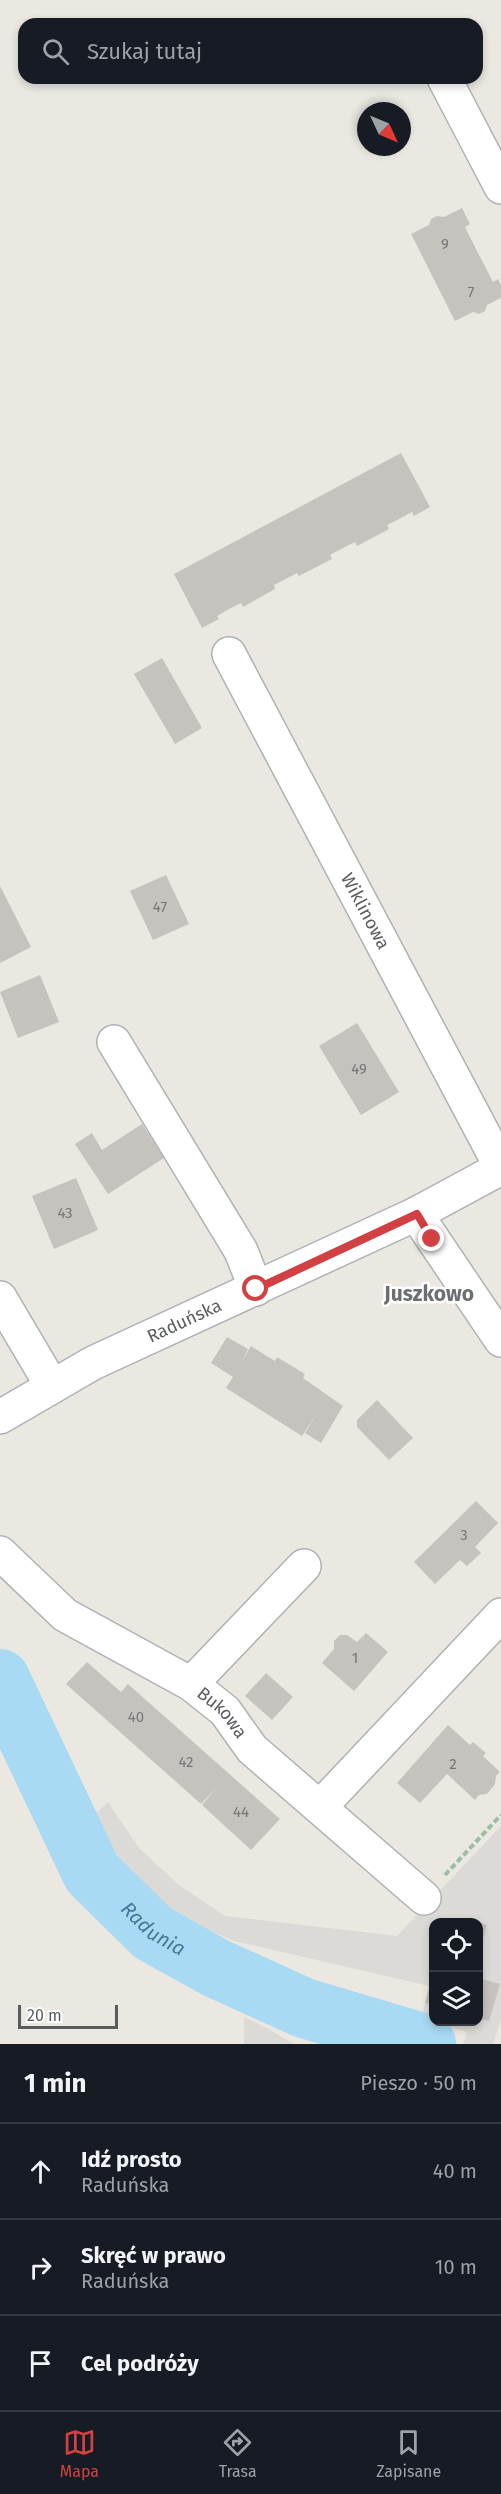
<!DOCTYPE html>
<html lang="pl">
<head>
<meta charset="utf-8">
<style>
  body { margin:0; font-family:"Fira Sans",sans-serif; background:#20242c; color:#f1f3f6 }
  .controls { position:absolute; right:18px; bottom:18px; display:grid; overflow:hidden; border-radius:12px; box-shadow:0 3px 9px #0003 }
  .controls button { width:54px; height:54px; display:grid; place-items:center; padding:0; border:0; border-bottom:2px solid #363941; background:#171b24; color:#f1f3f6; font:30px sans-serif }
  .compass { position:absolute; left:357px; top:102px; width:54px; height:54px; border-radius:50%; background:#171b24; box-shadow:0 3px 9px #0003; rotate:134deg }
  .scale { position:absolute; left:18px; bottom:15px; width:100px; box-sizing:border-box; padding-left:6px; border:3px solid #5a5d60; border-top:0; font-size:16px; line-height:21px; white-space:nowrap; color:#5a5d60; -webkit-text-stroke:4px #fff; paint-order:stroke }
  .stop { position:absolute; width:18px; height:18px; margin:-14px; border:4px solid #d14143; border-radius:50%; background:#fff }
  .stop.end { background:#d14143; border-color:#fff; box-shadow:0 2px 6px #0008 }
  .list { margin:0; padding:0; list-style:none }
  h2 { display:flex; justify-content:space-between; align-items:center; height:78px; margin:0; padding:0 24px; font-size:26px }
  h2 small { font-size:20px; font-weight:400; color:#9ea1a6 }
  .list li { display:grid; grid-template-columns:39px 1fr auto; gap:18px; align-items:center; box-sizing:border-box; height:96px; padding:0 24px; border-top:2px solid #363941 }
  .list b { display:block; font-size:22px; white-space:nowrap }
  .list p { margin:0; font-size:20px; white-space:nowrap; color:#9ea1a6 }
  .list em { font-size:20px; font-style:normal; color:#9ea1a6 }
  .icon { flex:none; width:33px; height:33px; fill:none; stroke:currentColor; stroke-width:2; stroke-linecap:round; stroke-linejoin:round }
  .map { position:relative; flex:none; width:501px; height:2044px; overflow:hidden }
  .search { position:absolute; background:#171b24; box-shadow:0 3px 9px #0003; left:18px; right:18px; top:18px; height:66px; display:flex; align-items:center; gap:15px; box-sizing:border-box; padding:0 21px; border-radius:18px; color:#9ea1a6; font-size:22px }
  .sheet { height:366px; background:#171b24 }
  nav { display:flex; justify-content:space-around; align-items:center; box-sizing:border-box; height:84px; border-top:2px solid #363941; background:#171b24; font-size:16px; color:#9ea1a6 }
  nav a { display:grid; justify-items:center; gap:3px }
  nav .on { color:#d14143 }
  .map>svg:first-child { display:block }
  .industrial { fill:#dcdad6; fill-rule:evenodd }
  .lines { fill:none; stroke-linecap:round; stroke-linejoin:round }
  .river { stroke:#a9daf3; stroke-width:60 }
  .building { fill:#c6c3be }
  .minor-casing { stroke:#afb2b5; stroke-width:36 }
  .path { stroke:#9bbfa2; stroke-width:4; stroke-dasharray:6 3; stroke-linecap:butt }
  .minor { stroke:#fff; stroke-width:33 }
  .route { stroke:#d14143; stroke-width:8 }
  .labels { text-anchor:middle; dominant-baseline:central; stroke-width:5; stroke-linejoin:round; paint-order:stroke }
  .number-label { font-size:15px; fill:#757678 }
  .street-label { font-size:18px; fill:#5a5d60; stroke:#fff }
  .water-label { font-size:20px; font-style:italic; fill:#47779a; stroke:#fff }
  .quarter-label { font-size:21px; font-weight:bold; fill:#6b6f72; stroke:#fff }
</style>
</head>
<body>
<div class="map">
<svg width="501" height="2044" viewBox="0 0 501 2044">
  <rect width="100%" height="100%" fill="#ebe8e2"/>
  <!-- industrial -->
  <g class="industrial">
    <path d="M 108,1802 L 139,1848 L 179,1885 L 225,1916 L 397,1936 L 501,1826 L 501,2020 L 493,2044 L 463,2044 L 467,2032 L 422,2018 L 429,1986 L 234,1941 L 160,1908 L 128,1874 L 94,1815 ZM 434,1922 L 478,1922 L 478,2022 L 434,2022 Z"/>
    <path d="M 244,2017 L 263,2026 L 294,2044 L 244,2044 Z"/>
  </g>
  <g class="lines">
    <!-- river -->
    <path class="river" id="s1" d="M 0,1679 L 92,1873 L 153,1933 L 216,1968 L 304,2008 L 426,2044"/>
  </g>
  <!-- building -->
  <g class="building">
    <path d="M 462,208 L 470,224 L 465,227 L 479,255 L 493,282 L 498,279 L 501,285 L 501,298 L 487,305 L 485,311 L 479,314 L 473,312 L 455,321 L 411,234 L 429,225 L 431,219 L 437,216 L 444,217 Z"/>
    <path d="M 401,453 L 430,507 L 414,516 L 412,512 L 399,519 L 387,525 L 389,529 L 357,546 L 355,542 L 343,548 L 330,555 L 332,559 L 299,576 L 297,573 L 274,585 L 275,589 L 259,598 L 254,590 L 259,598 L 243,607 L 241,603 L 229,609 L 217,616 L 219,619 L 202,628 L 174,574 Z"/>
    <path d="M 162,658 L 202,728 L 175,744 L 134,674 Z"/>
    <path d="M 166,875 L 189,924 L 153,940 L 130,891 Z"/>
    <path d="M 0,886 L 31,947 L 0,963 Z"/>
    <path d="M 40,975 L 59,1022 L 18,1038 L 0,992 Z"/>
    <path d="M 357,1023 L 399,1092 L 361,1115 L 319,1046 Z"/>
    <path d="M 142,1124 L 164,1158 L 108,1194 L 75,1144 L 92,1133 L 102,1150 Z"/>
    <path d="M 76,1178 L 98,1230 L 54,1249 L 32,1196 Z"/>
    <path d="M 227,1337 L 248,1349 L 242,1361 L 251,1346 L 275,1361 L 277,1357 L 305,1374 L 303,1378 L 343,1406 L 321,1443 L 305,1433 L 317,1413 L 302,1436 L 226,1388 L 233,1377 L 211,1363 Z"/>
    <path d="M 377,1400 L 413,1438 L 389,1460 L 357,1427 L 357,1420 Z"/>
    <path d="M 476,1501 L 498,1523 L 475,1547 L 481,1553 L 467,1566 L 460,1560 L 435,1584 L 414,1562 Z"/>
    <path d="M 366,1633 L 388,1652 L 354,1691 L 322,1663 L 334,1649 L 334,1641 L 340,1635 L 347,1635 L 357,1642 Z"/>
    <path d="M 87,1662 L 121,1692 L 128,1684 L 280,1819 L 251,1850 L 202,1805 L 217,1787 L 201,1804 L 66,1684 Z"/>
    <path d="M 266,1673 L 293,1697 L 272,1720 L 245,1696 Z"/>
    <path d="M 448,1725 L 470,1745 L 473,1742 L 486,1753 L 483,1756 L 500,1772 L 496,1776 L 495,1784 L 487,1794 L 479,1795 L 475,1800 L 447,1774 L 420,1803 L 397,1783 Z"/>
    <path d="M 478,1922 L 487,1925 L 479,1952 L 478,1952 Z"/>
    <path d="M 433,1974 L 434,1974 L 434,2005 L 425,2003 Z"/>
    <path d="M 478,1978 L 500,1984 L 489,2021 L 478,2018 Z"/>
  </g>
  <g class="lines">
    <defs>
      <g id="minor">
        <path d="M 444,78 L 501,187"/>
        <path id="s2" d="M 229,654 L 501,1167"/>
        <path d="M 114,1042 L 241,1251 L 256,1289"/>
        <path d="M 416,1214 L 501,1340"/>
        <path d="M 0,1298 L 52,1386"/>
        <path id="s3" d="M 0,1417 L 93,1363 L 416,1214 L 501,1168"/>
        <path id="s4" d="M 0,1553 L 65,1615 L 191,1684 L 225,1711 L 252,1749 L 424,1898"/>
        <path d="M 191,1684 L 304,1566"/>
        <path d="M 321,1806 L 501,1615"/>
      </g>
    </defs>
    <!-- minor casing -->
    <use href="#minor" class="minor-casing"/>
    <!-- path -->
    <path class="path" d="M 445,1875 L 501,1815"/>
    <!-- minor -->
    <use href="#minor" class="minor"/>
  </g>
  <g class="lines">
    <!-- route -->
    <path class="route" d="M 256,1289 L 417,1214 L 432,1239"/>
  </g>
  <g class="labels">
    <!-- number labels -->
    <g class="number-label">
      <text x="445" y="244">9</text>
      <text x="471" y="292">7</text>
      <text x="160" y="907">47</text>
      <text x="359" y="1069">49</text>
      <text x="65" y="1213">43</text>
      <text x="464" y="1535">3</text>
      <text x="355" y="1658">1</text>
      <text x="136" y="1717">40</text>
      <text x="186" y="1762">42</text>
      <text x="453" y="1764">2</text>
      <text x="241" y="1812">44</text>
    </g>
    <!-- street labels -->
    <g class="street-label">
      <text stroke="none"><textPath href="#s2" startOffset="291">Wiklinowa</textPath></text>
      <text stroke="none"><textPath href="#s3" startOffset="208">Raduńska</textPath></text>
      <text stroke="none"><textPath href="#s4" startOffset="276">Bukowa</textPath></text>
    </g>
    <!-- water labels -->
    <g class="water-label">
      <text stroke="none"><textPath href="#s1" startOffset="298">Radunia</textPath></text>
    </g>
    <!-- quarter labels -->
    <g class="quarter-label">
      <text x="429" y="1294">Juszkowo</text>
    </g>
  </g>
</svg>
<div class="controls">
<button><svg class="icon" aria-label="locate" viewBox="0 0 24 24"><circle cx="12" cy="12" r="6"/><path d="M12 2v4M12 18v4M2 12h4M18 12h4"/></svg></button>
<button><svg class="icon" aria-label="layers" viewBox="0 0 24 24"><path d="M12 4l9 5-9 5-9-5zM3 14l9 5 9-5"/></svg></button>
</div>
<svg class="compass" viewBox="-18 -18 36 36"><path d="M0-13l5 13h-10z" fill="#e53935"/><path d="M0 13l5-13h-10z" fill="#9ea1a6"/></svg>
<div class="scale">20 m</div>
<div class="stop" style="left:256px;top:1289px"></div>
<div class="stop end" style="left:432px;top:1239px"></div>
<div class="search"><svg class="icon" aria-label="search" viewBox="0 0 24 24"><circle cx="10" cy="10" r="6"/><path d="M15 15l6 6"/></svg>Szukaj tutaj</div>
</div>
<section class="sheet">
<h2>1 min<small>Pieszo · 50 m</small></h2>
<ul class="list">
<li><svg class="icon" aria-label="ahead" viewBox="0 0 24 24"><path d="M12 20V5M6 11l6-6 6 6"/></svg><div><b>Idź prosto</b><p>Raduńska</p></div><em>40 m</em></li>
<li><svg class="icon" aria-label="right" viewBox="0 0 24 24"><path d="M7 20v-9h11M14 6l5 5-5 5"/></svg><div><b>Skręć w prawo</b><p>Raduńska</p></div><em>10 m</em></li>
<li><svg class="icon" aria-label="arrive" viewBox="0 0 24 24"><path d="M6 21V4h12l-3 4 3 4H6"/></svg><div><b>Cel podróży</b></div></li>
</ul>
</section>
<nav>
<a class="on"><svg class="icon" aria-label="map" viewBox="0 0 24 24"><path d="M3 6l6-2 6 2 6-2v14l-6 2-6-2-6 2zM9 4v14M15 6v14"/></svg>Mapa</a>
<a><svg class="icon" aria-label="directions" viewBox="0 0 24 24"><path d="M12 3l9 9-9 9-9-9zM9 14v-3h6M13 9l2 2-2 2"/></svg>Trasa</a>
<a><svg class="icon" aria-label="saved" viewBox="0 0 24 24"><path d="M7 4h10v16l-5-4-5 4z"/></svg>Zapisane</a>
</nav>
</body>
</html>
